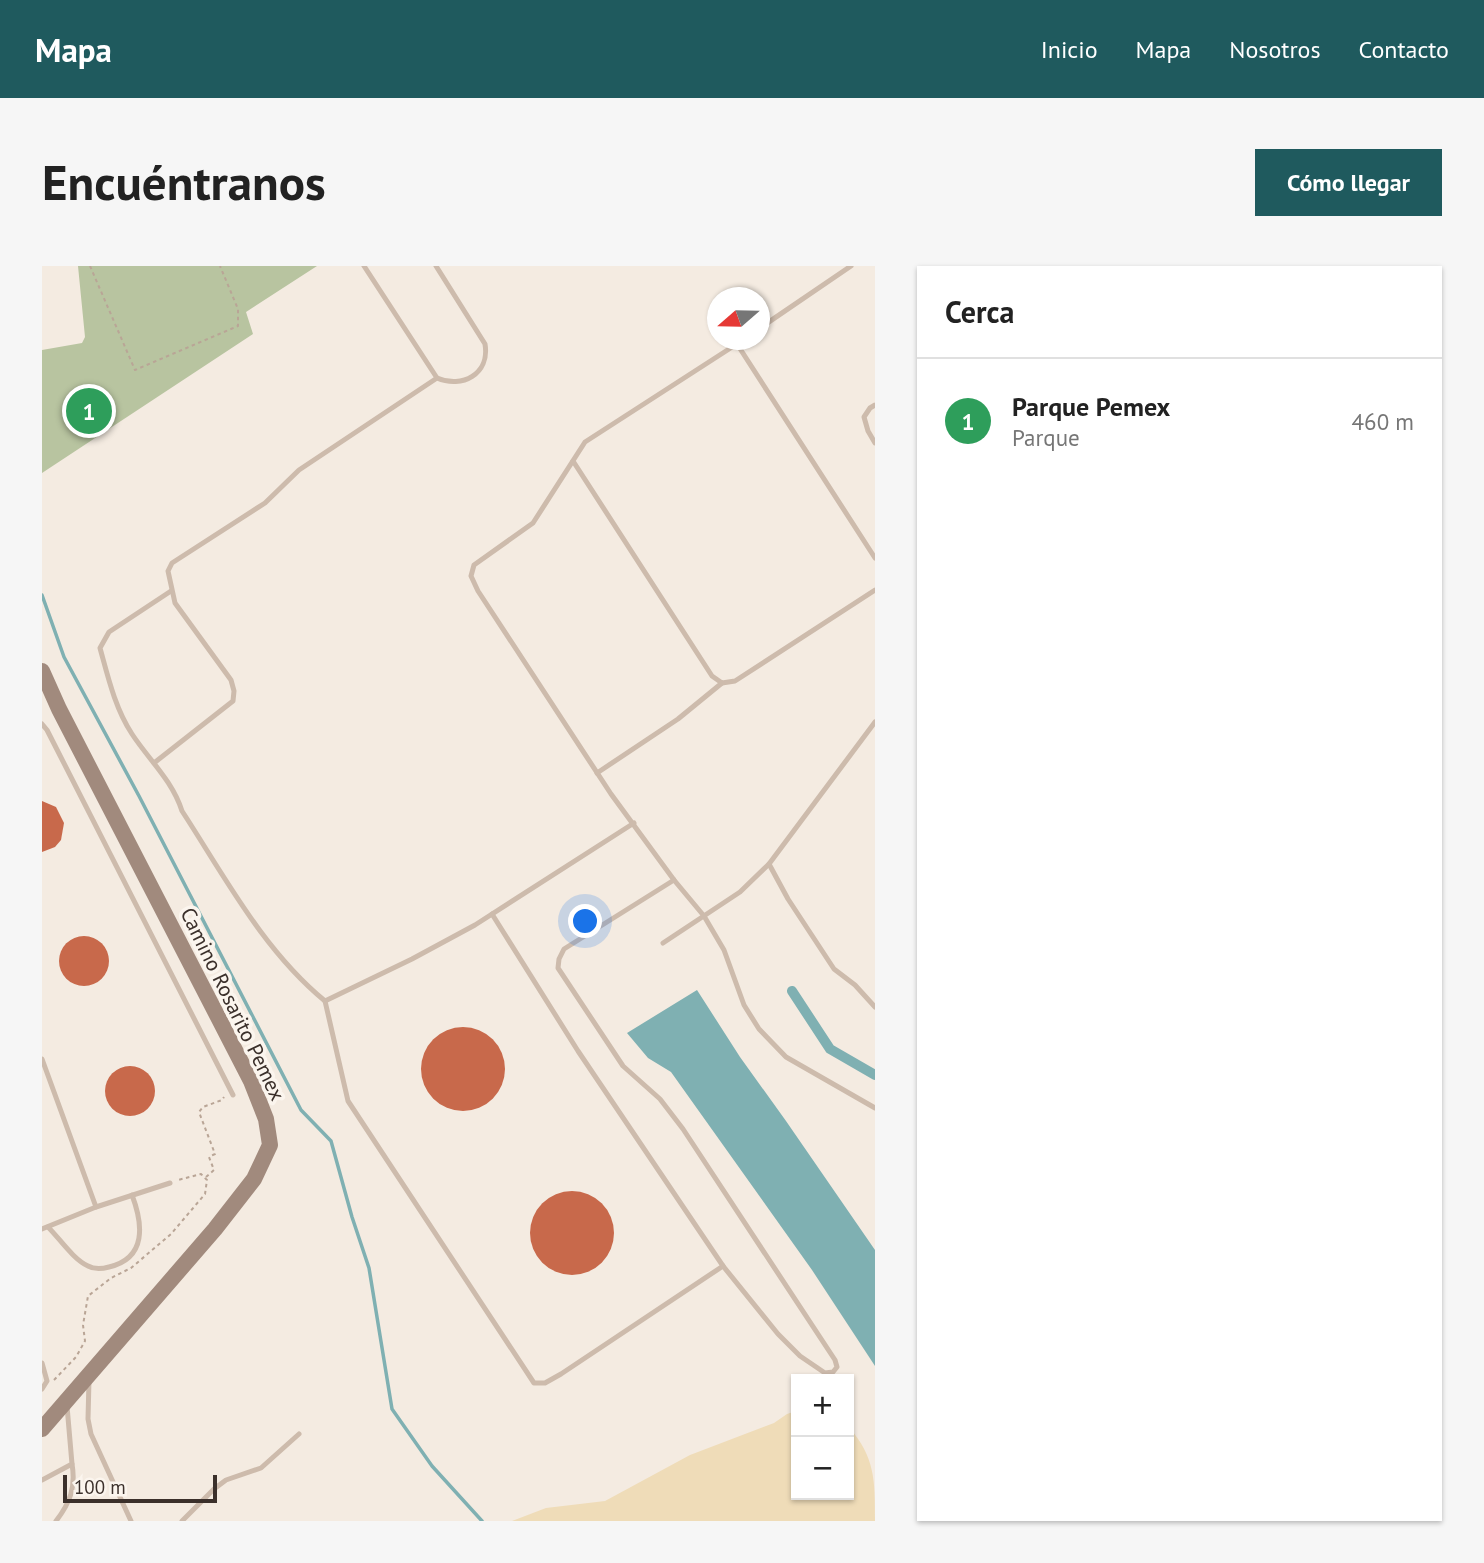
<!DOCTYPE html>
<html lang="es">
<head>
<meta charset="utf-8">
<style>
  body { margin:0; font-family:"PT Sans",sans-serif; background:#f6f6f6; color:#222 }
  .controls { position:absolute; right:21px; bottom:21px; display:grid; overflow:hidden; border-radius:0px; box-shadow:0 2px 5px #0004 }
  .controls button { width:63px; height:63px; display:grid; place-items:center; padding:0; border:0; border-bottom:2px solid #e0e0e0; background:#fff; color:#222; font:35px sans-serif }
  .compass { position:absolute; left:665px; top:21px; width:63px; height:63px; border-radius:50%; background:#fff; box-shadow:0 2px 5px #0004; rotate:250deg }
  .scale { position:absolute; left:21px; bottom:18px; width:154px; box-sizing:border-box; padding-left:7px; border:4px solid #3b302b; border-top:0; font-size:19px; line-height:24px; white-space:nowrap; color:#3b302b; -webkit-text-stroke:5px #fbf5ee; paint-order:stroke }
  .you { position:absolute; left:544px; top:656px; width:24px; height:24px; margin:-18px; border:5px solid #fff; border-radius:50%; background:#1a73e8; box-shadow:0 0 0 10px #1a73e833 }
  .badge { display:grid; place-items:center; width:46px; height:46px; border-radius:50%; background:#1f5a5e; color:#fff; font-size:23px; font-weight:700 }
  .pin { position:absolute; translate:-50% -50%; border:4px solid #fff; box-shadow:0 2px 7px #0006 }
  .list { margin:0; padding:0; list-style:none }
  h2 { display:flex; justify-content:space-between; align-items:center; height:91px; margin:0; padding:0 28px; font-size:30px }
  h2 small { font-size:23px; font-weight:400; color:#767676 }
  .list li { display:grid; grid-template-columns:46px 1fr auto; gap:21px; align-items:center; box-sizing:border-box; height:126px; padding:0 28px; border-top:2px solid #e0e0e0 }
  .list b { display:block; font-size:26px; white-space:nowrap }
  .list p { margin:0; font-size:23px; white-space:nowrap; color:#767676 }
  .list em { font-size:23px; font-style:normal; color:#767676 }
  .map { position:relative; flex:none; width:833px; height:1255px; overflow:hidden; border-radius:0px }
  header { display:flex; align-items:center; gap:42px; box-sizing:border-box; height:98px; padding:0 35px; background:#1f5a5e; color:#fff }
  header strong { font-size:33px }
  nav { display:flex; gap:38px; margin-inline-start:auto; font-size:24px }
  .intro { display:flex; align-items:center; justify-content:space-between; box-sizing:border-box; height:168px; padding:0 42px }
  h1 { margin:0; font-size:49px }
  .button { padding:18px 32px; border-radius:0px; background:#1f5a5e; color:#fff; font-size:24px; font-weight:700 }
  main { display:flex; gap:42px; padding:0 42px }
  aside { flex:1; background:#fff; border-radius:0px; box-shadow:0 2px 5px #0004 }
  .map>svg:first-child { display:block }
  .green { fill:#b8c4a0 }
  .sand { fill:#efdcb8 }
  .water { fill:#7fb0b2 }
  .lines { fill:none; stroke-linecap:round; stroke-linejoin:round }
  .stream { stroke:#7fb0b2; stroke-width:3.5 }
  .canal { stroke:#7fb0b2; stroke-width:10 }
  .building { fill:#c8694b }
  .path { stroke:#b9a596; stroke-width:2; stroke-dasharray:3.5 3.5; stroke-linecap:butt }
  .lane { stroke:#cdbbac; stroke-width:5 }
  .secondary { stroke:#a18a7d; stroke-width:16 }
  .labels { text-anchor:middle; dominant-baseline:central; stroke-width:7; stroke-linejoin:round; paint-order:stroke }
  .street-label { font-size:21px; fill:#3b302b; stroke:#fbf5ee }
</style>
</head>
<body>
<header>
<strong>Mapa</strong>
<nav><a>Inicio</a><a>Mapa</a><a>Nosotros</a><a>Contacto</a></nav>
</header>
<div class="intro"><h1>Encuéntranos</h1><a class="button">Cómo llegar</a></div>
<main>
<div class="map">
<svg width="833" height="1255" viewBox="0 0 833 1255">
  <rect width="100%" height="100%" fill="#f4ebe1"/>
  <!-- green -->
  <path class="green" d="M 36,0 L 275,0 L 204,46 L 211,68 L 0,207 L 0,84 L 40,77 L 43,71 Z"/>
  <!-- sand -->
  <path class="sand" d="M 754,1145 L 754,1229 L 807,1229 L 807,1161 C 833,1192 833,1213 833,1255 L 470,1255 L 504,1242 L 563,1235 L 648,1189 L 732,1157 L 745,1148 Z"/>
  <!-- water -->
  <path class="water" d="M 655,724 L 698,791 L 744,855 L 833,984 L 833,1100 L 770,1004 L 629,806 L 606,792 L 585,767 Z"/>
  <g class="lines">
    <!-- stream -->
    <path class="stream" d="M 0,329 L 22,391 L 97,530 L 259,844 L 289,875 L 310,951 L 327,1002 L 350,1143 L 390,1200 L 440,1255"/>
    <!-- canal -->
    <path class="canal" d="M 750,725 L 788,783 L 833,809"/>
  </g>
  <!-- building -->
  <g class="building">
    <path d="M 0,535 L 14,541 L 22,557 L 19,574 L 13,581 L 0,586 Z"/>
    <circle cx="42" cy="695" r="25"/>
    <circle cx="421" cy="803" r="42"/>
    <circle cx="88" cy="825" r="25"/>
    <circle cx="530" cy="967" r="42"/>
  </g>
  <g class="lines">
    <!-- path -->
    <g class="path">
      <path d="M 48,0 L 93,104 L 196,60 L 196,43 L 178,0"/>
      <path d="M 164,911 L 172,904 L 167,891 L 173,888 L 157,846 L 161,841 L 180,834 L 182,831"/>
      <path d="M 12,1114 L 34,1091 L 43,1075 L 41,1059 L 46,1030 L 69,1012 L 89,1002 L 129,968 L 163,928 L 165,914 L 159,908 L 136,914"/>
    </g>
    <!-- lane -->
    <g class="lane">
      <path d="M 394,0 L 443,78 C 448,108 420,123 395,112"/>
      <path d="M 718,62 L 809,0"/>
      <path d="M 701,74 L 543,176 L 491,257 L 432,299 L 429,310 L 436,325 L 569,528 L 632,614 L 662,650 L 682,684 L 702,739 L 717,763 L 744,791 L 833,842"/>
      <path d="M 695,78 L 833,292"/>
      <path d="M 833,139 L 828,142 L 822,151 L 826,165 L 833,177"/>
      <path d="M 531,195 L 670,410 L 680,417 L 693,415 L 833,324"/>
      <path d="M 129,325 L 67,366 L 58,382 C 66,411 73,442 90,468 C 107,494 130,514 140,545 C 183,611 221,684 283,735"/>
      <path d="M 0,458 L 5,464 L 191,829"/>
      <path d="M 112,497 L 191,435 L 192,425 L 189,414 L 133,337 L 126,305 L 130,297 L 223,237 L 257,204 L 395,112 L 322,0"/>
      <path d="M 555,507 L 636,453 L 680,417"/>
      <path d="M 592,557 L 433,659 L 370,693 L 283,735 L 306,835 L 492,1117 L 503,1117 L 519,1108 L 681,1000"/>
      <path d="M 727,598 L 746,633 L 792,703 L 813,719 L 833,741"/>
      <path d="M 450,648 L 536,785 L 681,1000 L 736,1068 L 758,1090 L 783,1107 L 791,1106 L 795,1101 L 793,1094 L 641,863 L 618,833 L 581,800 L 516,702 L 517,693 L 522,683 L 632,614"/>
      <path d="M 621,677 L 698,626 L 727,598 L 833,456"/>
      <path d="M 0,793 L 54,941 L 0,963"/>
      <path d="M 54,941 L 128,917"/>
      <path d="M 6,961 C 18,973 31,993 46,1000 C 53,1004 60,1003 67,1001 C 105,992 101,958 90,929"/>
      <path d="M 0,1097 L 5,1115 L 0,1123"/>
      <path d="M 47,1114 L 46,1153 L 49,1168 L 89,1255"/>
      <path d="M 0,1214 L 30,1198 L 25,1140"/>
      <path d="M 14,1255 C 28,1237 34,1221 30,1198"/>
      <path d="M 140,1255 L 172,1223 L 184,1214 L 219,1202 L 257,1168"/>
    </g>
    <!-- secondary -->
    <path class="secondary" d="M 0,405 L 17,443 L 209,815 L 224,853 L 228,879 L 212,913 L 173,963 L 0,1163"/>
  </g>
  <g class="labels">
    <!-- street labels -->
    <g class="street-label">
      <text transform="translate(191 738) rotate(64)">Camino Rosarito Pemex</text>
    </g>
  </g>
</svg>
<div class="controls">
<button>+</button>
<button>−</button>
</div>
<svg class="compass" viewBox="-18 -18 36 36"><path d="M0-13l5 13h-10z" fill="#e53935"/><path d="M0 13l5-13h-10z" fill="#767676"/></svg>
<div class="scale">100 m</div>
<div class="you"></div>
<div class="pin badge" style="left:47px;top:145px;background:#2e9e5b">1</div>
</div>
<aside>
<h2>Cerca<small></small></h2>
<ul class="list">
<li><span class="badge" style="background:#2e9e5b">1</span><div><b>Parque Pemex</b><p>Parque</p></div><em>460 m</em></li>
</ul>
</aside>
</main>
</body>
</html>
